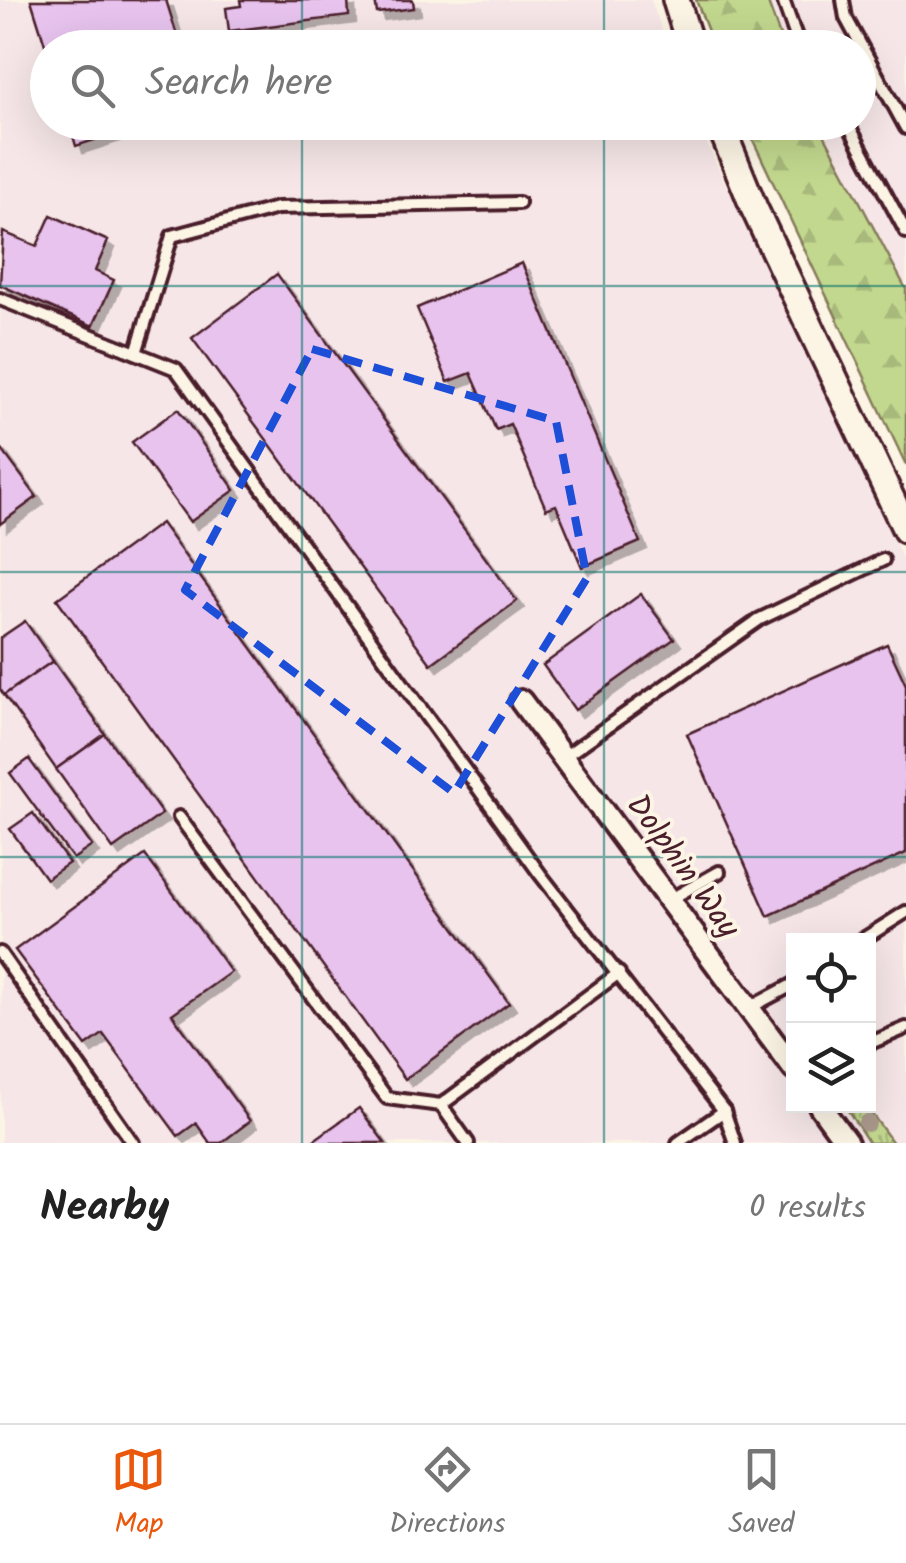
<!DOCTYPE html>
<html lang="en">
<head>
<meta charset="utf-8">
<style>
  body { margin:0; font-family:Kalam,sans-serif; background:#f2f2f2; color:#222 }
  .controls { position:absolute; right:30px; bottom:30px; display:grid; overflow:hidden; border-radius:0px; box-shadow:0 10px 40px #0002 }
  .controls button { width:90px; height:90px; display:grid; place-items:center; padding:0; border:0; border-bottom:2px solid #e0e0e0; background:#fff; color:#222; font:50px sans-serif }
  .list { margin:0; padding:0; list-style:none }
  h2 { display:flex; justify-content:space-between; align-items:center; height:130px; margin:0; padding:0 40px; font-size:42px }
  h2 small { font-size:32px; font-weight:400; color:#767676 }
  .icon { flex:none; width:55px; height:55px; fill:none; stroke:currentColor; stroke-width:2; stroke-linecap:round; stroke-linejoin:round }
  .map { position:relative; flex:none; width:906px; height:1143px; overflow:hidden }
  .search { position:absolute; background:#fff; box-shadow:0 10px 40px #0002; left:30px; right:30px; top:30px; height:110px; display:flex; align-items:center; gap:25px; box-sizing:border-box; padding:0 35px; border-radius:55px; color:#767676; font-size:38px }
  .sheet { height:280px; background:#fff }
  nav { display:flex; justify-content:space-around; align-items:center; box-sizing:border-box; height:140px; border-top:2px solid #e0e0e0; background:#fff; font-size:28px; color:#767676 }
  nav a { display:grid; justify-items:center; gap:5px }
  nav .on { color:#ea580c }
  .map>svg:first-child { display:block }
  .built { fill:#f6e6e7; fill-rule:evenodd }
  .grass { fill:url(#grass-tufts); stroke:#867c5c; stroke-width:2.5 }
  .forest { fill:url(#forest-firs); stroke:#867c5c; stroke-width:2.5 }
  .building { fill:#e7c3ed; stroke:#4a1f2b; stroke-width:2.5; filter:url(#shadow) }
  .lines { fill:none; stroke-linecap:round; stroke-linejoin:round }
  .service-casing { stroke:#4a1f2b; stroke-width:18 }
  .minor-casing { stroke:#4a1f2b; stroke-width:28 }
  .tertiary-casing { stroke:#4a1f2b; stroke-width:32 }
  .service { stroke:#fcf5e5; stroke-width:10 }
  .minor { stroke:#fcf5e5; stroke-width:20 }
  .tertiary { stroke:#fcf5e5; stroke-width:25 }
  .tree { fill:#ab998c }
  .marked { fill:none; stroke:#1d4ed8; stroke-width:8; stroke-dasharray:20 12; stroke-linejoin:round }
  .grid { fill:none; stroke:#0f766e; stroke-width:2.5; stroke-opacity:0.55 }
  .labels { text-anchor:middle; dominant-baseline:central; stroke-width:8; stroke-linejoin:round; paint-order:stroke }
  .street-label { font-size:32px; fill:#4a1f2b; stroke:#fcf5e5 }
</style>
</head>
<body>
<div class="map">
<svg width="906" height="1143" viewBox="0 0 906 1143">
  <defs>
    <pattern id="grass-tufts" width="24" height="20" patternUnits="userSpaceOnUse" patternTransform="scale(2.5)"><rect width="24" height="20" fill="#c2d88e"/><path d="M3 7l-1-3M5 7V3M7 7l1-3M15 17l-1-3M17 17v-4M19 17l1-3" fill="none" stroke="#a8b97b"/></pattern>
    <pattern id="forest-firs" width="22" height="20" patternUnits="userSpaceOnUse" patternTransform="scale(2.5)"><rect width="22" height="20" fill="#c2d88e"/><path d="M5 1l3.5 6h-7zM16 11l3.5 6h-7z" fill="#a8b97b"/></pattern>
    <filter id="shadow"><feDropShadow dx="7" dy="7" stdDeviation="0" flood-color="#0004"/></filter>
  </defs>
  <rect width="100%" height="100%" fill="#fcf5e5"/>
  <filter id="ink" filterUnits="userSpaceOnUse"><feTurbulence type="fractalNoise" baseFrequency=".01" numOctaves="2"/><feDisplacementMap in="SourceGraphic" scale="20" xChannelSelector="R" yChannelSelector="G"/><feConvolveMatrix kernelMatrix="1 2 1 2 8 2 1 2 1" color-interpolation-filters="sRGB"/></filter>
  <g filter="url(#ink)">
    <!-- built -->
    <g class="built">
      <path d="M 0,0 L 651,0 L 668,47 L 48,48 L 48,122 L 697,123 L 906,566 L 906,1143 L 1,1143 ZM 794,941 L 868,941 L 868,1106 L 794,1106 Z"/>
      <path d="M 737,0 L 906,0 L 906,326 L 787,123 L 858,122 L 858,48 L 753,47 Z"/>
    </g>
    <!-- grass -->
    <path class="grass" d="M 845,1106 L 866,1106 L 893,1143 L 869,1143 Z"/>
    <!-- forest -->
    <g class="forest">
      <path d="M 696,0 L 767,0 L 784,47 L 714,47 Z"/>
      <path d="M 745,123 L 818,123 L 906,289 L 906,465 Z"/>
    </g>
    <!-- building -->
    <g class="building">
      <path d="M 31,0 L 166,0 L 181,48 L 48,48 L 48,54 Z"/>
      <path d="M 240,0 L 348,0 L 349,16 L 229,31 L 226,8 L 241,6 Z"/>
      <path d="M 375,0 L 413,0 L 414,8 L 377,13 Z"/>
      <path d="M 69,122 L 150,122 L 76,146 Z"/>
      <path d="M 51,215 L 108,241 L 95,271 L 114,280 L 93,326 L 0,285 L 3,232 L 37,246 Z"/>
      <path d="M 522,263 L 640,542 L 582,567 L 556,505 L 546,509 L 510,424 L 496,430 L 471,373 L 448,382 L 417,308 Z"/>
      <path d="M 277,274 L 517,601 L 431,664 L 192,338 Z"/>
      <path d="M 178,409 L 235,490 L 190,522 L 132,442 Z"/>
      <path d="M 0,447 L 37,497 L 0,524 Z"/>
      <path d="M 161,523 L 509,1003 L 405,1079 L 57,599 Z"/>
      <path d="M 641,594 L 674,639 L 575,710 L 543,665 Z"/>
      <path d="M 25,621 L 53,661 L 4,695 L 0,689 L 0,638 Z"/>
      <path d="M 887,644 L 906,685 L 906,853 L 768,916 L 687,734 Z"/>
      <path d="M 53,661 L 105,734 L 56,769 L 4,695 Z"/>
      <path d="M 105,734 L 162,814 L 113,849 L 56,769 Z"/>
      <path d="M 29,759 L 92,846 L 73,859 L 10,773 Z"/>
      <path d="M 33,813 L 69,863 L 46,879 L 10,829 Z"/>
      <path d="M 145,855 L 231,972 L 172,1014 L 250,1121 L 221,1143 L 210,1143 L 196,1123 L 178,1136 L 103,1034 L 86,1046 L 15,950 Z"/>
      <path d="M 359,1108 L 385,1143 L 310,1143 Z"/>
    </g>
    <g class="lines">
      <defs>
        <g id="service">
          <path d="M 783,0 L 800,48"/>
          <path d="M 843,0 L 846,18 L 906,128"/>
          <path d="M 847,122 L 906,232"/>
          <path d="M 0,299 L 176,369 L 540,874 L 724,1111"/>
          <path d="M 136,353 L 172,236 L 277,208 L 519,203"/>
          <path d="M 564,757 L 760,619 L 883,560"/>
          <path d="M 179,817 L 387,1098 L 441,1105"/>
          <path d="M 669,900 L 719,872"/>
          <path d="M 860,941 L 906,912"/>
          <path d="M 0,953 L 133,1143"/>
          <path d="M 749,1008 L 794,984"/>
          <path d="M 868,1044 L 906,1028"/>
          <path d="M 468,1143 L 441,1105 L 619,973"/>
          <path d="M 678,1143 L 724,1111 L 735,1143"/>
        </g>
        <g id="minor">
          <path d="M 521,701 L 794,1069"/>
          <path d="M 820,1106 L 847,1143"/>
        </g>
        <g id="tertiary">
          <path d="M 676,0 L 691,48"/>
          <path d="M 719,122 L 754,208 L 906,530"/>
        </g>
      </defs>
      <!-- service casing -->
      <use href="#service" class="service-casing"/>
      <!-- minor casing -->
      <use href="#minor" class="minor-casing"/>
      <!-- tertiary casing -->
      <use href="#tertiary" class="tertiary-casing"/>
      <!-- service -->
      <use href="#service" class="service"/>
      <!-- minor -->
      <use href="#minor" class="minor"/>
      <!-- tertiary -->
      <use href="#tertiary" class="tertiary"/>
    </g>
    <!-- trees -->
    <circle class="tree" cx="867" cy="1123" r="9"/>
  </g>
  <!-- marked area -->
  <path class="marked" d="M 312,349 L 556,421 L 587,578 L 454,793 L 185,590 Z"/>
  <!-- grid -->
  <path class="grid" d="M 302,0 L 302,48M 604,0 L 604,48M 302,122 L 302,1143M 604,122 L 604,1143M 0,286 L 906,286M 0,572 L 906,572M 0,857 L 906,857"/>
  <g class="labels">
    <!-- street labels -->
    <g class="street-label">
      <text transform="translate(682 867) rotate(54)">Dolphin Way</text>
    </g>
  </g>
</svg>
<div class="controls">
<button><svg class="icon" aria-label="locate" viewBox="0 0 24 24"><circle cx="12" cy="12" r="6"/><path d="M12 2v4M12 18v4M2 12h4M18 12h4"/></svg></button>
<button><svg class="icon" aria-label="layers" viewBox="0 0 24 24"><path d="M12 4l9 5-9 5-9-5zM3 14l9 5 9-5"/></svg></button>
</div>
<div class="search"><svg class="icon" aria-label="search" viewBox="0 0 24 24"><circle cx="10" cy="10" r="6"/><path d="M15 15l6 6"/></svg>Search here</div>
</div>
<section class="sheet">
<h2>Nearby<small>0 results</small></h2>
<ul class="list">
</ul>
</section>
<nav>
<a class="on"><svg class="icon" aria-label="map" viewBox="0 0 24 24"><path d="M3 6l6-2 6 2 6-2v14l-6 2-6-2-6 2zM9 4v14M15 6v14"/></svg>Map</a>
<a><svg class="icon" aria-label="directions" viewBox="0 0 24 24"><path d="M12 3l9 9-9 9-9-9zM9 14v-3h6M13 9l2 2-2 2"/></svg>Directions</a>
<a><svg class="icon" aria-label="saved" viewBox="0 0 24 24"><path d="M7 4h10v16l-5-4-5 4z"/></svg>Saved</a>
</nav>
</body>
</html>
